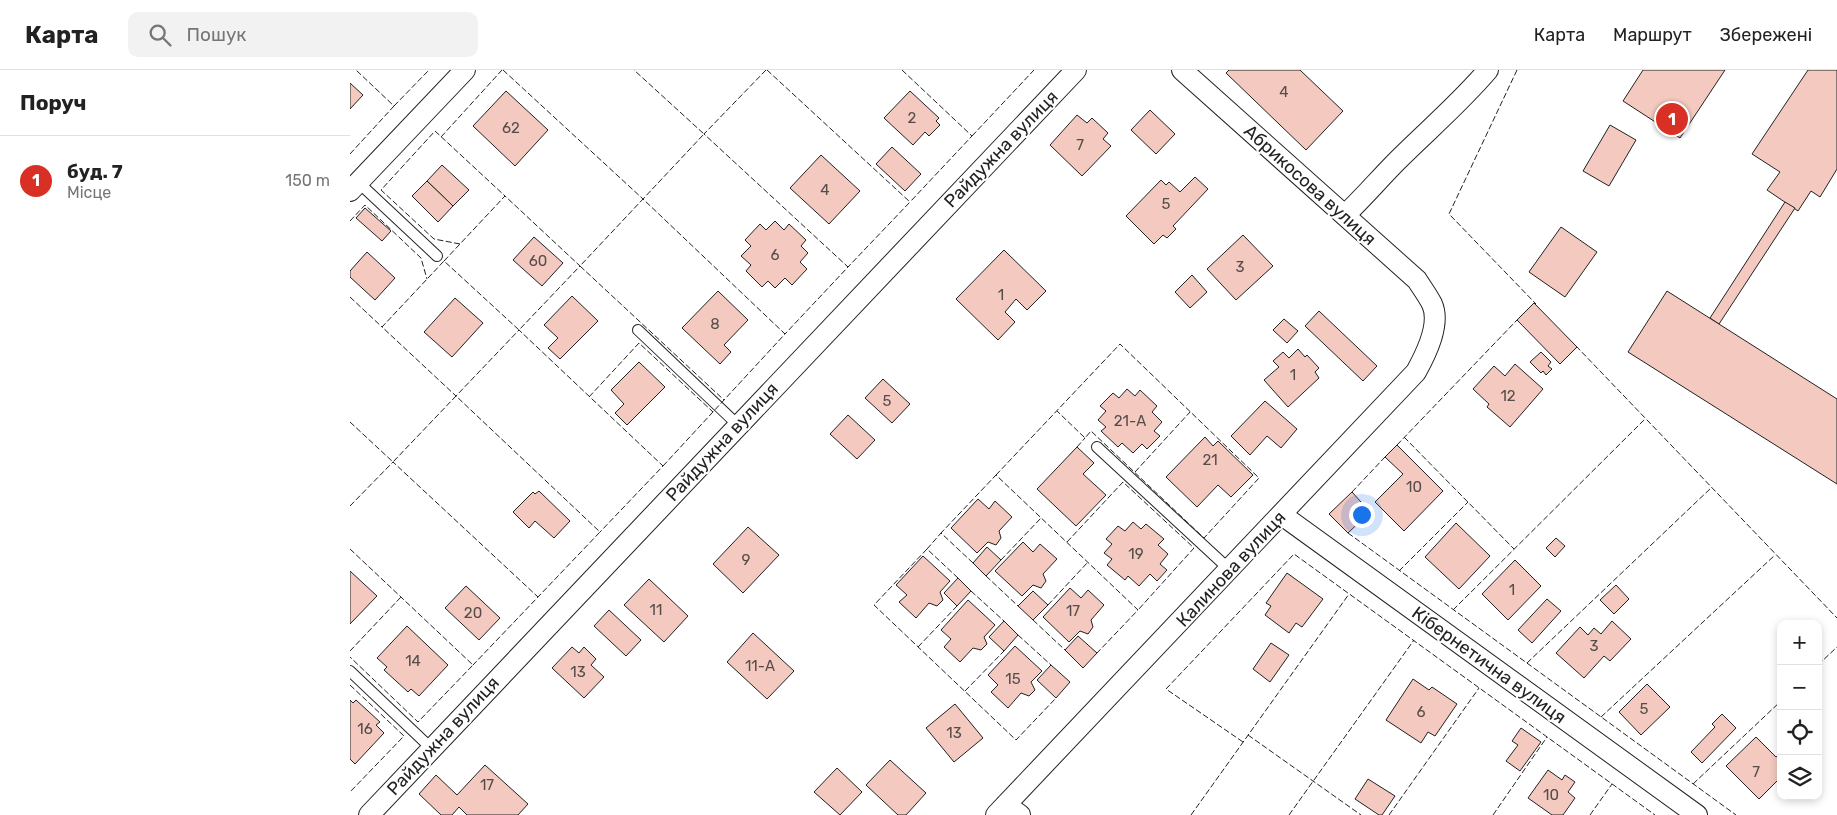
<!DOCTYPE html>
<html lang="uk">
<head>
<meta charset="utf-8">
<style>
  body { margin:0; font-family:Rubik,sans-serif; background:#f2f2f2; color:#222 }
  .controls { position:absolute; right:15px; bottom:15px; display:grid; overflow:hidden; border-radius:10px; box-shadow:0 2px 8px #0003 }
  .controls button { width:45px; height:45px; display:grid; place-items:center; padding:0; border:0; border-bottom:1px solid #e0e0e0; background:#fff; color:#222; font:25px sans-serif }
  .you { position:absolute; left:1011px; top:444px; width:18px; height:18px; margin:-12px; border:4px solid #fff; border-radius:50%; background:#1a73e8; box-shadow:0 0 0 8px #1a73e833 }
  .badge { display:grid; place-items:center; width:32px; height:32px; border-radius:50%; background:#d93025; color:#fff; font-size:16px; font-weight:700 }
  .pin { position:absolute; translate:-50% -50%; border:2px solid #fff; box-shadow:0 1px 5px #0006 }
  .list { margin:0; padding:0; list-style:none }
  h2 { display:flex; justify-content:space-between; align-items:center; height:65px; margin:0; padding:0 20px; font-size:21px }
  h2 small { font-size:16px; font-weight:400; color:#767676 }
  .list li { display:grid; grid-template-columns:32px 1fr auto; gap:15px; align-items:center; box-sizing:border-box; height:90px; padding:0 20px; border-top:1px solid #e0e0e0 }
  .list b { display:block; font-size:19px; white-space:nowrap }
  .list p { margin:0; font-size:16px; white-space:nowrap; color:#767676 }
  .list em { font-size:16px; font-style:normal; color:#767676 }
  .icon { flex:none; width:28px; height:28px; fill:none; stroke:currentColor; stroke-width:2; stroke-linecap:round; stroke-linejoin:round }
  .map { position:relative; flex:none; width:1487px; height:745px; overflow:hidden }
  header { display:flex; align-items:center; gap:30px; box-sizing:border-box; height:70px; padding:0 25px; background:#fff; border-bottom:1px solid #e0e0e0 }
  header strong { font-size:24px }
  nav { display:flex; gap:28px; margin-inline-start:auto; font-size:18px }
  .search { width:350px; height:45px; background:#f2f2f2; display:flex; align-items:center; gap:12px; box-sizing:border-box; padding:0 18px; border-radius:10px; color:#767676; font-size:19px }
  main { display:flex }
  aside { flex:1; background:#fff }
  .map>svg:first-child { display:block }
  .building { fill:#f3c9c0; stroke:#222 }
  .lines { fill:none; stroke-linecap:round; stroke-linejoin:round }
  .lane-casing { stroke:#222; stroke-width:12 }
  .street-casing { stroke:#222; stroke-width:22 }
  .lane { stroke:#fff; stroke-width:10 }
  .street { stroke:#fff; stroke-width:20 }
  .fence { stroke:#222; stroke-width:1; stroke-dasharray:6 2.5; stroke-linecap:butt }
  .labels { text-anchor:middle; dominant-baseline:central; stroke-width:4; stroke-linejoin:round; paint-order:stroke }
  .number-label { font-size:15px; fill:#564c4a }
  .street-label { font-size:18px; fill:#222; stroke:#fff }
</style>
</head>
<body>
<header>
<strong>Карта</strong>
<div class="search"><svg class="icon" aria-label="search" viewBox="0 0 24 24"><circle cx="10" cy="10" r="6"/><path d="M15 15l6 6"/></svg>Пошук</div>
<nav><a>Карта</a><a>Маршрут</a><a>Збережені</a></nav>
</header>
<main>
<aside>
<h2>Поруч<small></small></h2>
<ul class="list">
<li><span class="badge">1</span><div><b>буд. 7</b><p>Місце</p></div><em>150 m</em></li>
</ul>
</aside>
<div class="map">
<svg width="1487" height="745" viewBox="0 0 1487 745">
  <rect width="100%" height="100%" fill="#fff"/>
  <!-- building -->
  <g class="building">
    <path d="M 879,0 L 950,0 L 993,41 L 956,80 L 876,3 Z"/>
    <path d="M 1293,0 L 1375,0 L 1330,68 L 1273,31 Z"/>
    <path d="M 1458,0 L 1487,0 L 1487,99 L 1470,127 L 1461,121 L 1448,141 L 1417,120 L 1430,102 L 1402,84 Z"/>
    <path d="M 0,13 L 13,25 L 0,39 Z"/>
    <path d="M 156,21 L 198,60 L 165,96 L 123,56 Z"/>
    <path d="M 560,21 L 589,48 L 586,51 L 590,55 L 579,66 L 575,62 L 563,75 L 534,48 Z"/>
    <path d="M 800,40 L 825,64 L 806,84 L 781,60 Z"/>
    <path d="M 727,45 L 737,53 L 742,48 L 758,63 L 753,69 L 761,76 L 732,106 L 700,75 Z"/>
    <path d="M 1260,55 L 1286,70 L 1259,116 L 1233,101 Z"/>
    <path d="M 542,77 L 571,104 L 555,121 L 526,94 Z"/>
    <path d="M 471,85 L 510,121 L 479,154 L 440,118 Z"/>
    <path d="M 92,95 L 119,120 L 103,136 L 77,111 Z"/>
    <path d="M 845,107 L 858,119 L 823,156 L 826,159 L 817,168 L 813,165 L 804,174 L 776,146 L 811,110 L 816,115 L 819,112 L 830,122 Z"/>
    <path d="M 77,111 L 103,136 L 88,152 L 62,126 Z"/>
    <path d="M 1435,132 L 1445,138 L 1369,254 L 1360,248 Z"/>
    <path d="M 15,138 L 41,161 L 32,171 L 6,148 Z"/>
    <path d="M 425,151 L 434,160 L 439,154 L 456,170 L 451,176 L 458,183 L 450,192 L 457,199 L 442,215 L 435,208 L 425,218 L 418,211 L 412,217 L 396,201 L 401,195 L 391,186 L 401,176 L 395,170 L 410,154 L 416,160 Z"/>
    <path d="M 1211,157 L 1247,182 L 1215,227 L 1179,202 Z"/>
    <path d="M 893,165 L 923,196 L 886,230 L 857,199 Z"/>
    <path d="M 184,167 L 213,193 L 192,216 L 163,190 Z"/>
    <path d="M 654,180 L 696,221 L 677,240 L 666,229 L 655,242 L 665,252 L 648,270 L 606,229 Z"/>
    <path d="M 17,182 L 45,208 L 25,230 L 0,207 L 0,201 Z"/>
    <path d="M 842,205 L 857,222 L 840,238 L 825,222 Z"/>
    <path d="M 368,221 L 398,250 L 374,275 L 381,282 L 370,294 L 332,258 Z"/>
    <path d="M 1317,221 L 1487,329 L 1487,414 L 1278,282 Z"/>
    <path d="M 222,226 L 248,251 L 210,289 L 198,278 L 208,268 L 194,255 Z"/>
    <path d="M 105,228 L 133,253 L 102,287 L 74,262 Z"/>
    <path d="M 1184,233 L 1227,277 L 1210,294 L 1167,250 Z"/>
    <path d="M 969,241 L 1027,296 L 1013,311 L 955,256 Z"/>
    <path d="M 934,249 L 948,261 L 937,273 L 923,260 Z"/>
    <path d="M 948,279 L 955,287 L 957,285 L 969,298 L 965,302 L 969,308 L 938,337 L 914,310 L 929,297 L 923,291 L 933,282 L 939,288 Z"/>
    <path d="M 1191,282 L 1201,292 L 1198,296 L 1202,299 L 1196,305 L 1193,301 L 1191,303 L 1180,292 Z"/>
    <path d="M 289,292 L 315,317 L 277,355 L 265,343 L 274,334 L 261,320 Z"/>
    <path d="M 1165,294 L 1193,319 L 1160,357 L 1137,337 L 1139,334 L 1123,319 L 1144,296 L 1155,306 Z"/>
    <path d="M 533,309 L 560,334 L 542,353 L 515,328 Z"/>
    <path d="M 777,319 L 785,326 L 790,320 L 807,336 L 802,342 L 812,352 L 804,361 L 810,366 L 797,379 L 792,374 L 783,383 L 772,373 L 768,377 L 751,361 L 756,357 L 748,350 L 756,341 L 750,336 L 763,323 L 769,328 Z"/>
    <path d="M 915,331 L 947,359 L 931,378 L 917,366 L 900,385 L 881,366 Z"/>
    <path d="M 498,345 L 525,370 L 507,389 L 480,364 Z"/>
    <path d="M 855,367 L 863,376 L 868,371 L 903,405 L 881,427 L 868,415 L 847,437 L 816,407 Z"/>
    <path d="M 1047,375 L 1093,421 L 1054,461 L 1025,432 L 1053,404 L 1035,387 Z"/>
    <path d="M 727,377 L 744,393 L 733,404 L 756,425 L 726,456 L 687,419 Z"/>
    <path d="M 189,421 L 220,451 L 204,468 L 185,451 L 179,458 L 163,442 L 183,422 L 185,424 Z"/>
    <path d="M 1002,422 L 1020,442 L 998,463 L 979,444 Z"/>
    <path d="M 628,429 L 639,439 L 645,431 L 662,447 L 649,461 L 651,468 L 646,475 L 638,472 L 627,483 L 601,458 Z"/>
    <path d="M 783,452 L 791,459 L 796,454 L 814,469 L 808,475 L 818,484 L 810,494 L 817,500 L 807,511 L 800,504 L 789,516 L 778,506 L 775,510 L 757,495 L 762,489 L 754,483 L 762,474 L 756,469 L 768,456 L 775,461 Z"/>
    <path d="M 1106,453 L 1140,486 L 1109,519 L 1075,487 Z"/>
    <path d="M 398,457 L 429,485 L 393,523 L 363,494 Z"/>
    <path d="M 1206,468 L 1215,476 L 1205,487 L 1196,478 Z"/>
    <path d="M 673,472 L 683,482 L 690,474 L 707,489 L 693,504 L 696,511 L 691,518 L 683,515 L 672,526 L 645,501 Z"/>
    <path d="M 637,477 L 651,490 L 636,506 L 623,493 Z"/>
    <path d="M 573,486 L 600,511 L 590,522 L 593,530 L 587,536 L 579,533 L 566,548 L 549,532 L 557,525 L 546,515 Z"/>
    <path d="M 1165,490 L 1191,516 L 1158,550 L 1132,524 Z"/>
    <path d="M 0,501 L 27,526 L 0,554 Z"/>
    <path d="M 937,503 L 973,529 L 952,557 L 946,553 L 939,563 L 915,545 L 921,536 L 916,533 Z"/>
    <path d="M 608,508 L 621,521 L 607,536 L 594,523 Z"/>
    <path d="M 299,509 L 338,546 L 314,572 L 274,535 Z"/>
    <path d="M 1266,515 L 1279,529 L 1264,544 L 1250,530 Z"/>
    <path d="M 116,516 L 150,548 L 129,570 L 95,538 Z"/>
    <path d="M 720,518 L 731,528 L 738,520 L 754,535 L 741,550 L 743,557 L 738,564 L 730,561 L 719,572 L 693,547 Z"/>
    <path d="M 683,521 L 698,535 L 683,550 L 668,536 Z"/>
    <path d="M 1197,529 L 1211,541 L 1182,573 L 1168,560 Z"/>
    <path d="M 618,530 L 645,555 L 634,567 L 637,574 L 631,580 L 623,578 L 610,592 L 594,577 L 601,569 L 591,560 Z"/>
    <path d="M 259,540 L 291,570 L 276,586 L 244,556 Z"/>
    <path d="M 654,551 L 668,565 L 654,581 L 639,567 Z"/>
    <path d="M 1262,551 L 1281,569 L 1260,591 L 1254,586 L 1234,608 L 1206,583 L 1230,557 L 1238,565 L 1244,558 L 1251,564 Z"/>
    <path d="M 57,556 L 98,595 L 69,626 L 61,619 L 58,622 L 34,600 L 37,597 L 27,588 Z"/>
    <path d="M 403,563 L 444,601 L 417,629 L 377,592 Z"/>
    <path d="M 728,566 L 747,583 L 733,598 L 715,580 Z"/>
    <path d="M 921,573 L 939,585 L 920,612 L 903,599 Z"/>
    <path d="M 665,576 L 692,601 L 681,612 L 685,620 L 679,626 L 671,623 L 658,638 L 641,622 L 648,615 L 638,605 Z"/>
    <path d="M 222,577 L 229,583 L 234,577 L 246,589 L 241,595 L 254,607 L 234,628 L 202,598 Z"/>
    <path d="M 701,595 L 720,612 L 706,628 L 687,610 Z"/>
    <path d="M 1063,609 L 1079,620 L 1082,617 L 1107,634 L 1085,666 L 1078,662 L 1071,673 L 1036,650 Z"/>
    <path d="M 1297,614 L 1320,637 L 1291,665 L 1269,642 Z"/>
    <path d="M 0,630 L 3,633 L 6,630 L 30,652 L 26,655 L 34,663 L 5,694 L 0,689 Z"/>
    <path d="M 605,634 L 633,668 L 604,692 L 576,658 Z"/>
    <path d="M 1372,644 L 1386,658 L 1352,693 L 1341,682 L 1365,657 L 1362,654 Z"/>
    <path d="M 1171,658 L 1191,672 L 1170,701 L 1156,691 L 1168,675 L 1162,671 Z"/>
    <path d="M 1406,667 L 1426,687 L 1431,683 L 1431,707 L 1409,729 L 1376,696 Z"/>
    <path d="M 540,690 L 576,723 L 556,745 L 548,745 L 516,715 Z"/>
    <path d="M 135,695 L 178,734 L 168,745 L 117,745 L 109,737 L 102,745 L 91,745 L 69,724 L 86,705 L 107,725 Z"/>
    <path d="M 487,698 L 512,722 L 490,745 L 464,722 Z"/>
    <path d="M 1198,700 L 1212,710 L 1215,705 L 1225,712 L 1218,722 L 1225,728 L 1213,745 L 1202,745 L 1178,728 Z"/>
    <path d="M 1018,709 L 1045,726 L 1032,745 L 1029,745 L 1005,729 Z"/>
  </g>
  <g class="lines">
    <defs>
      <g id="lane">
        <path d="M 8,112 L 87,186"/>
        <path d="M 288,260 L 388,355"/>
        <path d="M 747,377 L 880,500"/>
        <path d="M 0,601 L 82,679"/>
      </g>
      <g id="street">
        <path d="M 0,121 L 115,0"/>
        <path d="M 995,145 C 1013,128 1030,108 1048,90 C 1078,60 1110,33 1138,0"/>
        <path d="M 932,445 L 1347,745"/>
        <path d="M 656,735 L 670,745"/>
        <path d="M 19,745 L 726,0"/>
        <path d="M 646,745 L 1066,302 C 1076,284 1091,254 1082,234 C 1078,226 1072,218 1067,210 L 832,0"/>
      </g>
    </defs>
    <!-- lane casing -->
    <use href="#lane" class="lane-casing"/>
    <!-- street casing -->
    <use href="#street" class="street-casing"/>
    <!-- lane -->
    <use href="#lane" class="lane"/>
    <!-- street -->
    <use href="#street" class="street"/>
    <!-- fence -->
    <g class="fence">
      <path d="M 153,0 L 293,129 L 354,64 L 284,0"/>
      <path d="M 416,0 L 354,64 L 498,197 L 435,264"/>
      <path d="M 417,0 L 560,132 L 498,197"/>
      <path d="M 552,0 L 622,66 L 560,132"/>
      <path d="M 1167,0 L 1099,144 L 1186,234"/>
      <path d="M 44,36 L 79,0"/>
      <path d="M 622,66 L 684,0"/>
      <path d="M 91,67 L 152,0"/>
      <path d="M 0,84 L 44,36 L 6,0"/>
      <path d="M 0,151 L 15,135 L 71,188 L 77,209"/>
      <path d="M 110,174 L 84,169 L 31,120 L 85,61 L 155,126"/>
      <path d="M 94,191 L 155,126 L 230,196 L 169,260 L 94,191 L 32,257 L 106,326 L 169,260 L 313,396 L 250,462"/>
      <path d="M 0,227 L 32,257"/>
      <path d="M 1226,276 L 1487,548"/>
      <path d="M 239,327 L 289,273 L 363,342"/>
      <path d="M 0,352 L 43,392 L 106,326 L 250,462 L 188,527"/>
      <path d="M 1054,367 L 1164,479"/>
      <path d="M 1047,375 L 1167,250"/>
      <path d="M 727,377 L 735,368"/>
      <path d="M 313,396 L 374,330 L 230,196 L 293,129 L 435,264 L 374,330"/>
      <path d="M 785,402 L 840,342"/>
      <path d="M 646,405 L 770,274 L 909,408 L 854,468 L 741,361 L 735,368 L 707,341"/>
      <path d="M 1002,422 L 1035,387"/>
      <path d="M 0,436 L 43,392 L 188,527 L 123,595"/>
      <path d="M 998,463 L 1386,745"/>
      <path d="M 717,472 L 773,412 L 844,478 L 788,540"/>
      <path d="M 0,479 L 123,595 L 68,652 L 0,587"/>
      <path d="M 577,479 L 591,463"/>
      <path d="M 651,490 L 691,448"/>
      <path d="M 623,493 L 591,463 L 646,405 L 788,540 L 747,583"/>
      <path d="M 1049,501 L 1118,432"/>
      <path d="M 636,506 L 668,536"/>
      <path d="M 608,508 L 577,479 L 524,535 L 666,670 L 706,628"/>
      <path d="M 621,521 L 654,551"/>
      <path d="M 698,535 L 738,492"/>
      <path d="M 1103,540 L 1295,349"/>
      <path d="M 683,550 L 715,580"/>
      <path d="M 668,565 L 701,595"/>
      <path d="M 568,577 L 607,536"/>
      <path d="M 0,581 L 51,527"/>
      <path d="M 1177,593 L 1361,418"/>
      <path d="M 1468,595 L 1487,577"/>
      <path d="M 0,615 L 54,666 L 0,722"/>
      <path d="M 615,621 L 654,581"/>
      <path d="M 1251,647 L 1425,485"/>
      <path d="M 898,665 L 1011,745"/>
      <path d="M 893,672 L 816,619 L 944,484 L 1305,745"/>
      <path d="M 1343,714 L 1431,631"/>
      <path d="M 841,745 L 999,524"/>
      <path d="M 939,745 L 1064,570"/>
      <path d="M 1039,745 L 1129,618"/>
      <path d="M 1143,745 L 1197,667"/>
      <path d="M 1240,745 L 1262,714"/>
    </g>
  </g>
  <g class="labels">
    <!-- number labels -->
    <g class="number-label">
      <text x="934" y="22">4</text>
      <text x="562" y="48">2</text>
      <text x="161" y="58">62</text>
      <text x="730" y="75">7</text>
      <text x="475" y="120">4</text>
      <text x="816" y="134">5</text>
      <text x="425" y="185">6</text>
      <text x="188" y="191">60</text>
      <text x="890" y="197">3</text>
      <text x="651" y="225">1</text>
      <text x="365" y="254">8</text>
      <text x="943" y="305">1</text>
      <text x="1158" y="326">12</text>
      <text x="537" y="331">5</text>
      <text x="780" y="351">21-А</text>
      <text x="860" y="390">21</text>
      <text x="1064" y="417">10</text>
      <text x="786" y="484">19</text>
      <text x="396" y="490">9</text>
      <text x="1162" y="520">1</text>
      <text x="306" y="540">11</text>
      <text x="723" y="541">17</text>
      <text x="123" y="543">20</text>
      <text x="1244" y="576">3</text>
      <text x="63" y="591">14</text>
      <text x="410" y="596">11-А</text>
      <text x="228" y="602">13</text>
      <text x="663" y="609">15</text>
      <text x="1294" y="639">5</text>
      <text x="1071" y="642">6</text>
      <text x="15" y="659">16</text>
      <text x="604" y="663">13</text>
      <text x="1406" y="702">7</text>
      <text x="137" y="715">17</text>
      <text x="1201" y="725">10</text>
    </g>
    <!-- street labels -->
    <g class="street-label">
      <text transform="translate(651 79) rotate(-46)">Райдужна вулиця</text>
      <text transform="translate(960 115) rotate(42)">Абрикосова вулиця</text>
      <text transform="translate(372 372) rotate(-47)">Райдужна вулиця</text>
      <text transform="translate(881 499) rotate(-47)">Калинова вулиця</text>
      <text transform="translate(1139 595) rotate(36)">Кібернетична вулиця</text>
      <text transform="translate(93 666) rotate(-47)">Райдужна вулиця</text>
    </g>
  </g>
</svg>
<div class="controls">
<button>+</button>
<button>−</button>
<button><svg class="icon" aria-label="locate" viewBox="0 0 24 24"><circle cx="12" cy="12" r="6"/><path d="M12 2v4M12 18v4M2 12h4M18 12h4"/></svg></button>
<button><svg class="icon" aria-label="layers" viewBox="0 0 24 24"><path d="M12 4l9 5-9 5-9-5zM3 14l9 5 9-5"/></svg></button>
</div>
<div class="you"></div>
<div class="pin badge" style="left:1322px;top:49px">1</div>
</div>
</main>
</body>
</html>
